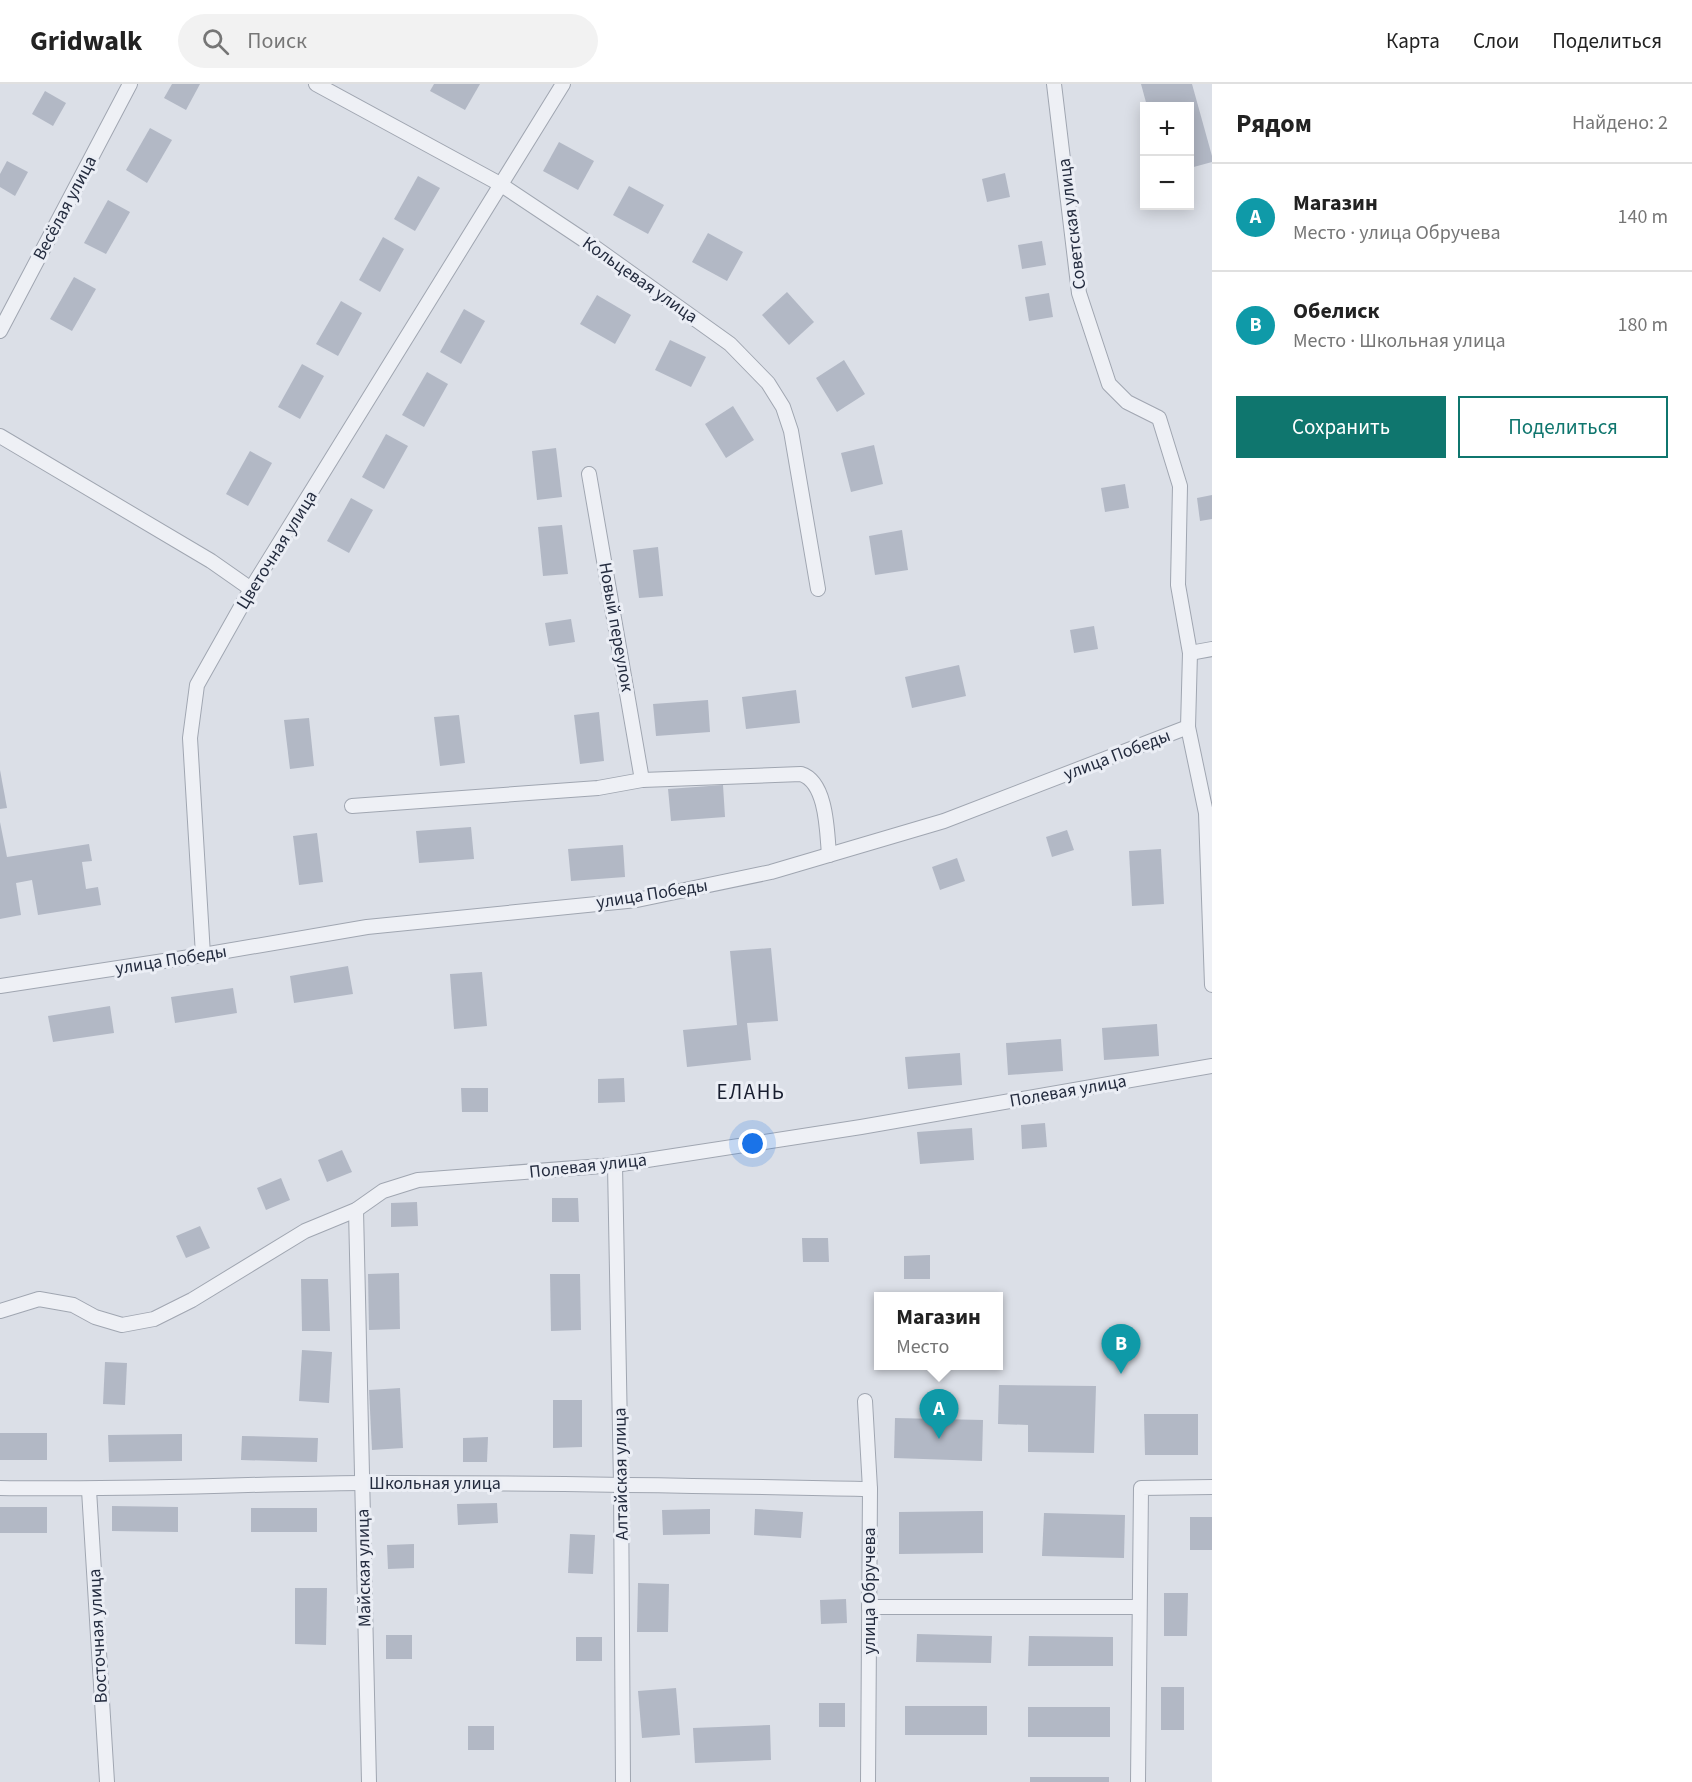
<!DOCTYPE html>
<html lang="ru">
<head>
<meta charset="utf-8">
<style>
  body { margin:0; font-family:"Source Sans 3",sans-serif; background:#f2f2f2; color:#222 }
  .controls { position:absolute; right:18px; top:18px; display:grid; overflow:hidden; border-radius:0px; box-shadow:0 3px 15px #0003 }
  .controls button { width:54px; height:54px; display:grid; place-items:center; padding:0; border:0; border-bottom:2px solid #e0e0e0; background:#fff; color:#222; font:30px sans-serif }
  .you { position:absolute; left:753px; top:1060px; width:21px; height:21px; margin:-15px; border:4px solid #fff; border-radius:50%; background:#1a73e8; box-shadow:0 0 0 9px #1a73e833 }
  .badge { display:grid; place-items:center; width:39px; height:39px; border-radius:50%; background:#0f766e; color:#fff; font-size:20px; font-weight:700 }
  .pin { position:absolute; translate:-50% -50px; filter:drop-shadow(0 2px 3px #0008) }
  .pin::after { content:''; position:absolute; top:32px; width:21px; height:18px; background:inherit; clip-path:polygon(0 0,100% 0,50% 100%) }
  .popup { position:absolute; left:874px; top:1208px; width:129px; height:78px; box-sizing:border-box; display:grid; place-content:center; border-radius:0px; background:#fff; filter:drop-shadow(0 2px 4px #0005); font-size:20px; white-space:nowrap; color:#767676 }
  .popup b { font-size:22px; color:#222 }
  .popup::after { content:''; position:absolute; left:50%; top:100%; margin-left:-12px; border:12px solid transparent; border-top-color:#fff }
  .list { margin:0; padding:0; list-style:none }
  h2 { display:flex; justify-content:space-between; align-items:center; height:78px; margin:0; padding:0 24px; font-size:26px }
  h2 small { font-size:20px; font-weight:400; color:#767676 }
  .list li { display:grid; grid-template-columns:39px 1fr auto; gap:18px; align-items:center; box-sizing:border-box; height:108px; padding:0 24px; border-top:2px solid #e0e0e0 }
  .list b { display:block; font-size:22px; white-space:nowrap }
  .list p { margin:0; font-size:20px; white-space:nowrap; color:#767676 }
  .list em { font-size:20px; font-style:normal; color:#767676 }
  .actions { display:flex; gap:12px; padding:18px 24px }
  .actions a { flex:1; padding:14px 0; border:2px solid #0f766e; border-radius:0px; text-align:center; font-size:21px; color:#0f766e }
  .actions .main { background:#0f766e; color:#fff }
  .icon { flex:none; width:33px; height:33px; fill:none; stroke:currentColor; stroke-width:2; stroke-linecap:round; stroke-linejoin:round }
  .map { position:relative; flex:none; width:1212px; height:1698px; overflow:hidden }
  header { display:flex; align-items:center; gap:36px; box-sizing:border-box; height:84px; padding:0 30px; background:#fff; border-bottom:2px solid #e0e0e0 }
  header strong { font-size:28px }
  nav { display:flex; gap:33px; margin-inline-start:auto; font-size:21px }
  .search { width:420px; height:54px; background:#f2f2f2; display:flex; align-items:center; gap:15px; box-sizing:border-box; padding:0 21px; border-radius:33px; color:#767676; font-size:22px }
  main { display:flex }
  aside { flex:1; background:#fff }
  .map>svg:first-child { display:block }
  .building { fill:#b2b8c5 }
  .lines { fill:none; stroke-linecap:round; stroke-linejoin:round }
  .street-casing { stroke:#a0a6b1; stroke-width:16 }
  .street { stroke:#eef0f5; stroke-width:14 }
  .labels { text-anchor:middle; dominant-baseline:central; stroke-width:6; stroke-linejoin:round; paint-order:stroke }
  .street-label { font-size:18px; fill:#242c3f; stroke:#ebeef5 }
  .quarter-label { font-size:21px; letter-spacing:1.5px; fill:#171d2f; stroke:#ebeef5 }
</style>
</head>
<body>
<header>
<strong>Gridwalk</strong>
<div class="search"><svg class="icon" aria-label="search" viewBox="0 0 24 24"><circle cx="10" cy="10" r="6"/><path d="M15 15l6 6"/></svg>Поиск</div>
<nav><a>Карта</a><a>Слои</a><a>Поделиться</a></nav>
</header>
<main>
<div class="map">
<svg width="1212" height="1698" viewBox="0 0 1212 1698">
  <rect width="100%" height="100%" fill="#dbdfe7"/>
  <!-- building -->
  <g class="building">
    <path d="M 172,0 L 200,0 L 186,26 L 164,14 Z"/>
    <path d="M 434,0 L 480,0 L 465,26 L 430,7 Z"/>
    <path d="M 1141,0 L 1192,0 L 1212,72 L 1212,78 L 1190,84 L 1190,22 L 1147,22 Z"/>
    <path d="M 45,7 L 66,19 L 53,42 L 32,30 Z"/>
    <path d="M 150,44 L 172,56 L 147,99 L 126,86 Z"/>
    <path d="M 559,58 L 594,77 L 578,106 L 543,87 Z"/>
    <path d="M 7,77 L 28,88 L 15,112 L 0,103 L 0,90 Z"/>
    <path d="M 1005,89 L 1010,113 L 987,118 L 982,95 Z"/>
    <path d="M 418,92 L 440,104 L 415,147 L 394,135 Z"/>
    <path d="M 629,102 L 664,121 L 648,150 L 613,131 Z"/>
    <path d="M 108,116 L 130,128 L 106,170 L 84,159 Z"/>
    <path d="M 708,149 L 743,168 L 727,197 L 692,178 Z"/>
    <path d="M 383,153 L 404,165 L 380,208 L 359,196 Z"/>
    <path d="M 1042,157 L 1046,181 L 1022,185 L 1018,161 Z"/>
    <path d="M 74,193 L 96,205 L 72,247 L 50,235 Z"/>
    <path d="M 787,208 L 814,238 L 789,261 L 762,231 Z"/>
    <path d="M 1049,209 L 1053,233 L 1029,237 L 1025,213 Z"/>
    <path d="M 597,211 L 631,231 L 615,260 L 580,240 Z"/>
    <path d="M 341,217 L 362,229 L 338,272 L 316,260 Z"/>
    <path d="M 464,225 L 485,237 L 461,280 L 440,268 Z"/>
    <path d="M 670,256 L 706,273 L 691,303 L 655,286 Z"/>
    <path d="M 844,276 L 865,310 L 837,328 L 816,294 Z"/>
    <path d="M 302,280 L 324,292 L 300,335 L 278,323 Z"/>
    <path d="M 427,288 L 448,300 L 424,343 L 402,331 Z"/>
    <path d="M 733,322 L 754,356 L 726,374 L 705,340 Z"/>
    <path d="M 386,350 L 408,362 L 384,405 L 362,393 Z"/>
    <path d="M 874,361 L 883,400 L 851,408 L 841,369 Z"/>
    <path d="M 556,364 L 562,413 L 537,416 L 532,367 Z"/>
    <path d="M 250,367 L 272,379 L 248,422 L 226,410 Z"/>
    <path d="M 1125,400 L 1129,424 L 1105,428 L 1101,404 Z"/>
    <path d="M 1212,411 L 1212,435 L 1200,437 L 1197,414 Z"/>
    <path d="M 351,414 L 373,426 L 349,469 L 327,457 Z"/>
    <path d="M 562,441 L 568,490 L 543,492 L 538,443 Z"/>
    <path d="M 902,446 L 908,486 L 875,491 L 869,452 Z"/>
    <path d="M 658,463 L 663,512 L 639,514 L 633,466 Z"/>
    <path d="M 571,535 L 575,558 L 549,562 L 545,539 Z"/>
    <path d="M 1094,542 L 1098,565 L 1074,569 L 1070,546 Z"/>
    <path d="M 959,581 L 966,612 L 912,624 L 905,593 Z"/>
    <path d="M 796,606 L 800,639 L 746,645 L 742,613 Z"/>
    <path d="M 708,616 L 710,648 L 656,652 L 653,620 Z"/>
    <path d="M 599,628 L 604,677 L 580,680 L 574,631 Z"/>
    <path d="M 459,631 L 465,679 L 440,682 L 434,633 Z"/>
    <path d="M 309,634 L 314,682 L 290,685 L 284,636 Z"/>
    <path d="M 0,686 L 7,724 L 0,725 Z"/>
    <path d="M 723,701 L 725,733 L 671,737 L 668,705 Z"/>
    <path d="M 0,738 L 7,773 L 89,760 L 92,777 L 82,778 L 86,805 L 98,803 L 101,821 L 38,831 L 32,796 L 16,799 L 21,831 L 0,835 Z"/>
    <path d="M 471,743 L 474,775 L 419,779 L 416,747 Z"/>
    <path d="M 1067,746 L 1074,766 L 1052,773 L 1046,753 Z"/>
    <path d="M 317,749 L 323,798 L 299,801 L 293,752 Z"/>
    <path d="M 623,761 L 625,793 L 571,797 L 568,765 Z"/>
    <path d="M 1161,765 L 1164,820 L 1132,822 L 1129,767 Z"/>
    <path d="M 957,774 L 965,797 L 940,806 L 932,783 Z"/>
    <path d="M 771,864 L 778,937 L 747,939 L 751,976 L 687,983 L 683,946 L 737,941 L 730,867 Z"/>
    <path d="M 348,882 L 353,910 L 294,919 L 290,892 Z"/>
    <path d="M 482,888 L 487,942 L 454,945 L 450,890 Z"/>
    <path d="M 233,904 L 237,929 L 175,939 L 171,913 Z"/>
    <path d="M 110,922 L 114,949 L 53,958 L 48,932 Z"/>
    <path d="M 1157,940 L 1159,972 L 1104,976 L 1102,944 Z"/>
    <path d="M 1061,955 L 1063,987 L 1008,991 L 1006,959 Z"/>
    <path d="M 960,969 L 962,1001 L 908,1005 L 905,973 Z"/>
    <path d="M 624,994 L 625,1018 L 598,1019 L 598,995 Z"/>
    <path d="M 461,1004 L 488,1004 L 488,1028 L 462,1028 Z"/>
    <path d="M 1045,1039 L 1047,1063 L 1022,1065 L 1021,1041 Z"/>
    <path d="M 972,1044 L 974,1076 L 920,1080 L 917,1048 Z"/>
    <path d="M 342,1066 L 352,1088 L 327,1098 L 318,1076 Z"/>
    <path d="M 281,1094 L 290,1116 L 266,1126 L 257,1104 Z"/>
    <path d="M 552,1114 L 578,1114 L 579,1138 L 552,1138 Z"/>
    <path d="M 417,1118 L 418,1142 L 391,1143 L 391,1119 Z"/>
    <path d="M 200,1142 L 210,1164 L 186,1174 L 176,1152 Z"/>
    <path d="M 802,1154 L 828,1154 L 829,1178 L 803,1178 Z"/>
    <path d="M 930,1171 L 930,1195 L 904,1195 L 904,1172 Z"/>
    <path d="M 399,1189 L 400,1245 L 369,1246 L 368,1190 Z"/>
    <path d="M 550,1190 L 580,1190 L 581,1246 L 551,1247 Z"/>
    <path d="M 301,1195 L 328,1195 L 330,1247 L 302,1247 Z"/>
    <path d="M 302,1266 L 332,1268 L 329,1319 L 299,1317 Z"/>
    <path d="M 105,1278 L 127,1279 L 125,1321 L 103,1320 Z"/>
    <path d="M 999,1301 L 1096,1302 L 1094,1369 L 1028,1368 L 1028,1341 L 998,1340 Z"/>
    <path d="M 400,1304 L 403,1364 L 372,1366 L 369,1306 Z"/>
    <path d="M 553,1316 L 582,1316 L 582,1363 L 553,1364 Z"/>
    <path d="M 1144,1330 L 1198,1330 L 1198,1371 L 1145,1371 Z"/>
    <path d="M 895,1334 L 983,1336 L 982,1377 L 894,1374 Z"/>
    <rect x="0" y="1349" width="47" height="27"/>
    <path d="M 182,1350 L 182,1377 L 109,1378 L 108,1351 Z"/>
    <path d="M 242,1352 L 318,1354 L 317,1378 L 241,1376 Z"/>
    <path d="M 488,1353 L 487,1378 L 463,1378 L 463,1354 Z"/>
    <path d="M 497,1419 L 498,1439 L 458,1441 L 457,1420 Z"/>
    <path d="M 112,1422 L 178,1423 L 178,1448 L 112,1447 Z"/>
    <rect x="0" y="1423" width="47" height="26"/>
    <rect x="251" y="1424" width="66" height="24"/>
    <path d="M 710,1425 L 710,1450 L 663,1451 L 662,1426 Z"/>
    <path d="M 755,1425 L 803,1428 L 801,1454 L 754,1451 Z"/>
    <path d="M 983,1427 L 983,1469 L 899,1470 L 899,1428 Z"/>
    <path d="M 1044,1429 L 1125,1431 L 1124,1474 L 1042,1472 Z"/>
    <rect x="1190" y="1433" width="22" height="33"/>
    <path d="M 570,1450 L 595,1451 L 593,1490 L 568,1489 Z"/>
    <path d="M 414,1460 L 414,1484 L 388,1485 L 387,1461 Z"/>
    <path d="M 638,1499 L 669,1500 L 668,1548 L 637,1548 Z"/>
    <path d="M 295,1504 L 327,1504 L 326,1561 L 295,1560 Z"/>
    <path d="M 1164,1509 L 1188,1509 L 1187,1552 L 1164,1552 Z"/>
    <path d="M 846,1515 L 847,1539 L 821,1540 L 820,1516 Z"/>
    <path d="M 917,1550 L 992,1552 L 991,1579 L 916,1578 Z"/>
    <rect x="386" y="1551" width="26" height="24"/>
    <path d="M 1029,1552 L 1113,1553 L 1113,1582 L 1028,1582 Z"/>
    <rect x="576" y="1553" width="26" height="24"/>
    <rect x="1161" y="1603" width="23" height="43"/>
    <path d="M 676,1604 L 680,1651 L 642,1654 L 638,1607 Z"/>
    <rect x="819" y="1619" width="26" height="24"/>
    <rect x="905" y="1622" width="82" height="29"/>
    <rect x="1028" y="1623" width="82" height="30"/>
    <path d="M 770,1641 L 771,1676 L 695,1679 L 693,1644 Z"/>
    <rect x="468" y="1642" width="26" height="24"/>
    <rect x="1030" y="1693" width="79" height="5"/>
  </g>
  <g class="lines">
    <defs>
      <g id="street">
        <path d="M 316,0 L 500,100 L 593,162 L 730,260 L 768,299 L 783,323 L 791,347 L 818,505"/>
        <path d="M 1054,0 L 1079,209 L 1109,300 L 1127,318 L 1159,334 L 1180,402 L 1178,501 L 1190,569"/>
        <path d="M 0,247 L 130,0"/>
        <path d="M 0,352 L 211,477 L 251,505"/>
        <path d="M 589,390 L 642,696"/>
        <path d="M 1188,643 L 1206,729 L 1212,901"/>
        <path d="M 352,722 L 598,704 L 642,696 L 801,690 C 827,698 827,748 829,771"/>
        <path d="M 203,871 L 190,654 L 197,601 L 251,505 L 563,0"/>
        <path d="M 0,902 L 203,871 L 367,843 L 637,816 L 771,788 L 944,737 L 1188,643 L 1190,569 L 1212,565"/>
        <path d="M 615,1081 L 621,1400 L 623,1698"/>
        <path d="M 356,1126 L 369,1698"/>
        <path d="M 0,1227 L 39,1215 L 73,1221 L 95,1233 L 122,1241 L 154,1235 L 192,1216 L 305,1147 L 356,1126 L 383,1107 L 418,1096 L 615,1081 L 861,1043 L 1212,982"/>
        <path d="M 865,1317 L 870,1405 L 868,1698"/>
        <path d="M 0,1404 C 121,1406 241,1400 362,1399 C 531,1398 701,1402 870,1405"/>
        <path d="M 89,1406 L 107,1698"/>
        <path d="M 869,1523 L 1139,1523"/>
        <path d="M 1138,1698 L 1141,1404 L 1212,1403"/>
      </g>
    </defs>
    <!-- street casing -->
    <use href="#street" class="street-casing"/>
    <!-- street -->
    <use href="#street" class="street"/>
  </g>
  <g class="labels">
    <!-- street labels -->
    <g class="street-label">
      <text transform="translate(65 124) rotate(-62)">Весёлая улица</text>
      <text transform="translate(1072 140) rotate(-97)">Советская улица</text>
      <text transform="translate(640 196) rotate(35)">Кольцевая улица</text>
      <text transform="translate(277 466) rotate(-58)">Цветочная улица</text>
      <text transform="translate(616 543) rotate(80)">Новый переулок</text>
      <text transform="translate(1117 671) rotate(-21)">улица Победы</text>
      <text transform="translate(652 810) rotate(-9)">улица Победы</text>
      <text transform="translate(171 876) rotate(-9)">улица Победы</text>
      <text transform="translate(1068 1007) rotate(-10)">Полевая улица</text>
      <text transform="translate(588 1082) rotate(-6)">Полевая улица</text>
      <text transform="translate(621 1390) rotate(-91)">Алтайская улица</text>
      <text x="435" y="1399">Школьная улица</text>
      <text transform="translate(364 1484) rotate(-91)">Майская улица</text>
      <text transform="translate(869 1507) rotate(-90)">улица Обручева</text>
      <text transform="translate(98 1552) rotate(-93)">Восточная улица</text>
    </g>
    <!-- quarter labels -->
    <g class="quarter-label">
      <text x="751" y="1008">ЕЛАНЬ</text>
    </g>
  </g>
</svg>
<div class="controls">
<button>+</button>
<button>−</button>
</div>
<div class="you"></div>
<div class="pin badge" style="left:939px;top:1355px;background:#0f9aa8">A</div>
<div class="popup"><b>Магазин</b>Место</div>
<div class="pin badge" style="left:1121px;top:1290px;background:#0f9aa8">B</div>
</div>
<aside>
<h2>Рядом<small>Найдено: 2</small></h2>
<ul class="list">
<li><span class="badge" style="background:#0f9aa8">A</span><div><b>Магазин</b><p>Место · улица Обручева</p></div><em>140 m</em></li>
<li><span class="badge" style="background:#0f9aa8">B</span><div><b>Обелиск</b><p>Место · Школьная улица</p></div><em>180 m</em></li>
</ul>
<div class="actions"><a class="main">Сохранить</a><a>Поделиться</a></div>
</aside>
</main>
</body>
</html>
